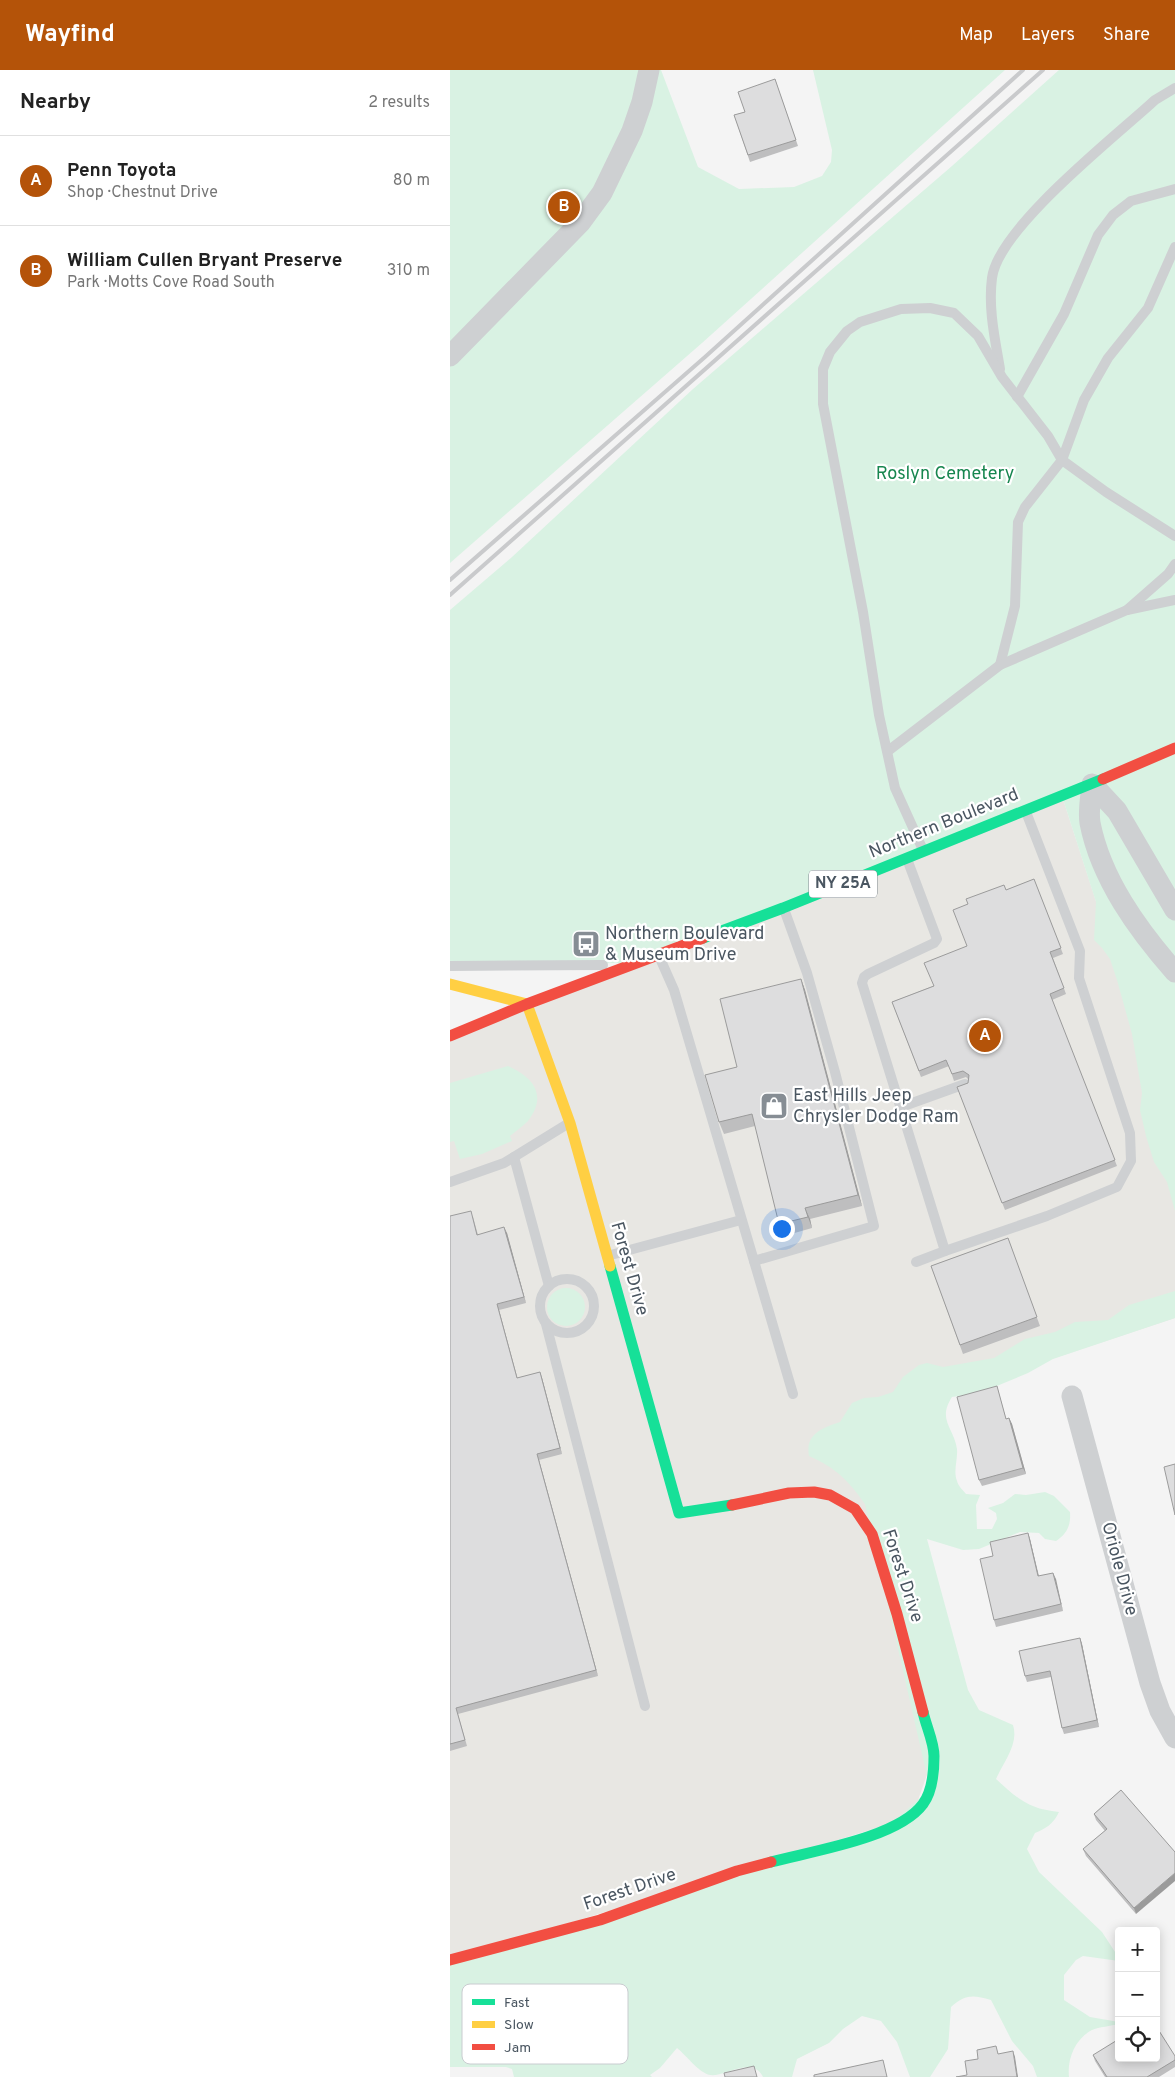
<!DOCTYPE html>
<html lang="en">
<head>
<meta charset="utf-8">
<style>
  body { margin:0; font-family:Overpass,sans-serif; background:#f2f2f2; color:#222 }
  .controls { position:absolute; right:15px; bottom:15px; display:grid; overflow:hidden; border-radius:5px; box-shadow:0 2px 12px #0003 }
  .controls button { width:45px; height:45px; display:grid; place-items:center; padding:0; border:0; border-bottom:1px solid #e0e0e0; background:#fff; color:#222; font:25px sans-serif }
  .you { position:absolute; left:331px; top:1158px; width:18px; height:18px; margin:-12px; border:4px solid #fff; border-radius:50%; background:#1a73e8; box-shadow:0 0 0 8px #1a73e833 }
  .badge { display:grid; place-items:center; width:32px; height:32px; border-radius:50%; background:#b45309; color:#fff; font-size:16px; font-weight:700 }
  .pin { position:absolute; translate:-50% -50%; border:2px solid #fff; box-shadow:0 1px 5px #0006 }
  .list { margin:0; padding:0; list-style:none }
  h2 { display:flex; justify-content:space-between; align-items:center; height:65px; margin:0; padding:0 20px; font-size:21px }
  h2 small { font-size:16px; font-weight:400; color:#767676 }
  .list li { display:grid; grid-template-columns:32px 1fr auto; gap:15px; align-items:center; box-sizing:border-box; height:90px; padding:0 20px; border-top:1px solid #e0e0e0 }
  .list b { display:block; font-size:19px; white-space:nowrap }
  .list p { margin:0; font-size:16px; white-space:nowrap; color:#767676 }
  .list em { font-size:16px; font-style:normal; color:#767676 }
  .icon { flex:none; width:28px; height:28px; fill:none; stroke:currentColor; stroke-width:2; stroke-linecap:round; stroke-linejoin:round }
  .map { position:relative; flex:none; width:725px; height:2007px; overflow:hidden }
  header { display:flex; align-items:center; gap:30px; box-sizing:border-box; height:70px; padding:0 25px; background:#b45309; color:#fff }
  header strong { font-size:24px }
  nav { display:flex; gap:28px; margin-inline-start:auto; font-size:18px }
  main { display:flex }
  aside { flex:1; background:#fff }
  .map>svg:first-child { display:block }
  .commercial { fill:#e8e7e3 }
  .green { fill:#d9f2e3 }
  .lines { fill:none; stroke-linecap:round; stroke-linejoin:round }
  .lane { stroke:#ced0d2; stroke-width:10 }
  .street { stroke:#ced0d2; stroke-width:21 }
  .fast { stroke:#16e098; stroke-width:11 }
  .slow { stroke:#ffcf43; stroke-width:11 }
  .jam { stroke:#f24e42; stroke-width:11 }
  .rail { stroke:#c9cacc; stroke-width:4 }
  .wall { fill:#bebebf }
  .shaded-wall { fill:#9b9b9b }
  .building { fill:#ddddde; stroke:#9b9b9b }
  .labels { text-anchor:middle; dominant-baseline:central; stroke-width:4.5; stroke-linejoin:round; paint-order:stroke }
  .shield { fill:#fff; stroke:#808990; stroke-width:1 }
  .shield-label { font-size:16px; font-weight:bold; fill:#4a5661 }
  .park-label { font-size:18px; fill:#17864f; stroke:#fff }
  .street-label { font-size:18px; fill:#4a5661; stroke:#fff }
  .poi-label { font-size:18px; fill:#4a5661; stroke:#fff; text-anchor:start }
  .key { fill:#fff; stroke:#c9ccd0; stroke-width:1 }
  .key-label { font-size:14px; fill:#4a5661 }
</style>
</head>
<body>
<header>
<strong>Wayfind</strong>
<nav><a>Map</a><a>Layers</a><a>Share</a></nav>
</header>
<main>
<aside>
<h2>Nearby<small>2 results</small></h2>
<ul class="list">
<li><span class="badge">A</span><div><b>Penn Toyota</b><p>Shop · Chestnut Drive</p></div><em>80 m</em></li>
<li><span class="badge">B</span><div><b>William Cullen Bryant Preserve</b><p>Park · Motts Cove Road South</p></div><em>310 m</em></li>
</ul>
</aside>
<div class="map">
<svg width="725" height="2007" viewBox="0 0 725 2007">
  <rect width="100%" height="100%" fill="#f4f4f4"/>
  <!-- commercial -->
  <path class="commercial" d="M 612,726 L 725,1076 L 725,1248 L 442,1342 L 484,1685 L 462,1747 L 0,1890 L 0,966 Z"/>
  <!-- green -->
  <g class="green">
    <path d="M 0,0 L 211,0 L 248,97 L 289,119 L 344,117 L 372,106 L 381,92 L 382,80 L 363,0 L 555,0 L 252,273 L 0,493 Z"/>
    <path d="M 609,0 L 725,0 L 725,1141 L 717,1112 L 704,1092 L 696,1066 L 690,1040 L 692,1023 L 682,964 L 667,910 L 660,889 L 652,878 L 644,870 L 646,832 L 612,726 L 181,893 L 0,894 L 0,540 L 62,487 L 243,319 L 502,96 Z"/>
    <path d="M 58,996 C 83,1007 98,1025 78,1051 C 73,1056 66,1061 60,1066 L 62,1071 L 32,1084 L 10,1089 L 4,1071 L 0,1072 L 0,1013 Z"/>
    <circle cx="116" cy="1237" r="19"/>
    <path d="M 725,1221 L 725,1248 L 603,1289 L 578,1303 L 530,1323 L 502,1327 C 487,1350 504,1358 507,1379 C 508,1389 503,1401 507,1411 C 508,1416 513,1420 516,1424 L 530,1425 L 526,1435 L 527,1459 L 542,1459 L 547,1449 L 546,1443 L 538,1438 L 553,1433 L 565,1424 L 576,1425 L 595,1422 L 604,1426 L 620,1442 C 621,1455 617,1464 606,1471 L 595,1469 L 589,1463 L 570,1462 L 529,1479 L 513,1480 L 477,1469 L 518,1620 L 529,1640 L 563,1655 C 569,1674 554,1691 546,1709 C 568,1729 578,1739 609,1742 C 603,1754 597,1758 585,1763 L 577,1779 L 589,1802 L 652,1862 L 669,1888 L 669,1891 L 633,1886 L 626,1890 L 614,1905 L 614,1930 L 640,1947 L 669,1952 L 669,1954 C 661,1956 649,1957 642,1960 C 625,1969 617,1989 619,2007 L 587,2007 L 583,1996 L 562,1971 L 541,1930 C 523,1925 516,1924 501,1937 L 498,1979 L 480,2007 L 460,2007 L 447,1972 L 431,1951 L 412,1946 L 393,1959 L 379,1973 L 347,1989 L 342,2007 L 313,2007 C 303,1985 275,2007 260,2005 C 249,2003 236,1985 227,1978 L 210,1998 L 200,2005 L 202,2007 L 64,2007 L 62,1999 L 56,1997 L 0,1997 L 0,1890 L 429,1764 L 480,1719 L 415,1434 C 398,1410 386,1398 359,1386 C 355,1364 372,1358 390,1352 L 402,1333 L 414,1328 L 428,1327 L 443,1322 L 453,1307 L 469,1295 L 477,1293 L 493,1297 L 544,1288 L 575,1269 L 605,1262 L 625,1252 L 658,1250 L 679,1235 Z"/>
  </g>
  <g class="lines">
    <!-- lane -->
    <g class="lane">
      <path d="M 550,299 C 545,269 538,238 542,208 C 548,158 666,66 705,30 L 725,18"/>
      <path d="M 567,327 L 614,244 L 648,165 L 663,145 L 681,131 L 725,119"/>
      <path d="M 677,540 L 718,504 L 725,494"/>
      <path d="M 550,595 L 565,536 L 568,452 L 575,437 L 612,390 L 634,330 L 658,288 L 698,238 L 725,177"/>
      <path d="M 438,681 L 550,595 L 677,540 L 725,530"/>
      <path d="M 473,780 L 445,718 L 429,645 L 413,542 L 373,334 L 373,299 L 380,282 L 397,261 L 410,252 L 451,239 L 480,238 L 504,243 L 528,266 L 552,307 L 598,366 L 612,390 L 656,422 L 725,466"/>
      <path d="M 457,789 L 487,869 L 484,873 L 418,904 L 414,907 L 412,913 L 495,1181 L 597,1146 L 667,1117 L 681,1091 L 680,1063 L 629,908 L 630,881 L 576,742"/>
      <path d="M 209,886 L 224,920 L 304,1191 L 424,1156 L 385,1002 L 357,903 L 334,839"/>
      <path d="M 0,896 L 153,895"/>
      <path d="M 451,1037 L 515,1014"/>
      <path d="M 64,1087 L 99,1216"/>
      <path d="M 0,1112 L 54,1093 L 119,1053"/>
      <path d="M 157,1186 L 291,1150"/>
      <path d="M 304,1191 L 343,1324"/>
      <path d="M 466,1192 L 495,1181"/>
      <circle cx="117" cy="1236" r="27"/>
      <path d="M 96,1254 L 195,1636"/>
    </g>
    <!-- street -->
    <g class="street">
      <path d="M 0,286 L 130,153 L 152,123 L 182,61 L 192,32 L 199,0"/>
      <path d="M 725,840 L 667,741 L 642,714 C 641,726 638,741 640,753 C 651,809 688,860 725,902"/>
      <path d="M 622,1326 L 700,1613 L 710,1641 L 725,1668"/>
    </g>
    <!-- fast -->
    <g class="fast">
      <path d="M 253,868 L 333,838 L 653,709"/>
      <path d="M 160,1196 L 229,1443 L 282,1435"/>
      <path d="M 321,1792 C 362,1781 448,1768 473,1734 C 482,1722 484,1701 484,1686 C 484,1672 476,1656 473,1642"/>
    </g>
    <!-- slow -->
    <path class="slow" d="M 0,914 L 77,934 L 120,1053 L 160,1196"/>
    <!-- jam -->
    <g class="jam">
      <path d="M 653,709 L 725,678"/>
      <path d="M 0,966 L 77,934 L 253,868"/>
      <path d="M 282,1435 L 339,1423 L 364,1422 L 380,1425 L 405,1439 L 422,1464 L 447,1544 L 473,1642"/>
      <path d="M 0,1890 L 150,1850 L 287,1801 L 321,1792"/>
    </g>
    <!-- rail -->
    <g class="rail">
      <path d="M 0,510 L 255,287 L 573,0"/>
      <path d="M 0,525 L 593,0"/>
    </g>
  </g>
  <!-- wall -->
  <g class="wall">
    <path d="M 325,9 L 348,76 L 300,92 L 284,45 L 295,42 Z"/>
    <path d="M 584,809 L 613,884 L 603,888 L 616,924 L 602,930 L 667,1096 L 555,1140 L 507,1017 L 518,1013 L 518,1009 L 516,1007 L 504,1011 L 499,996 L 471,1007 L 442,932 L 483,916 L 517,876 L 556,820 Z"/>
    <path d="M 351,909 L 355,920 L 412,1136 L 360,1149 L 362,1158 L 334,1166 L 329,1154 L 305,1056 L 274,1064 L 269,1052 L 287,997 Z"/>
    <path d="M 0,1146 L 23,1147 L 28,1165 L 57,1163 L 76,1233 L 49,1240 L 67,1308 L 90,1302 L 92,1308 L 112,1384 L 89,1390 L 148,1606 L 8,1644 L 17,1676 L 0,1681 Z"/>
    <path d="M 558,1168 L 590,1256 L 513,1284 L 481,1196 Z"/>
    <path d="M 547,1316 L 556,1349 L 559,1348 L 562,1354 L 576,1404 L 532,1416 L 529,1410 Z"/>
    <path d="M 578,1463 L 580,1469 L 589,1506 L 603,1503 L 613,1541 L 546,1557 L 544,1550 L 543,1486 Z"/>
    <path d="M 630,1568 L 632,1574 L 649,1657 L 614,1664 L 612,1658 L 601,1607 L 577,1612 L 575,1606 Z"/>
    <path d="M 671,1720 L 686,1844 L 636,1786 L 633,1779 L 655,1761 L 646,1750 L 644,1744 Z"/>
    <path d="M 643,1985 L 725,1986 L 725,1997 L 709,2007 L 655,2007 L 645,1991 Z"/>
  </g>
  <!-- shaded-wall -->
  <g class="shaded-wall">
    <path d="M 351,909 L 355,920 L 412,1136 L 408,1125 Z"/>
    <path d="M 355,1138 L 360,1149 L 362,1158 L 358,1147 Z"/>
    <path d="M 54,1157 L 57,1163 L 76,1233 L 74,1227 Z"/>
    <path d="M 47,1234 L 49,1240 L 69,1314 L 67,1308 Z"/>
    <path d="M 90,1302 L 92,1308 L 112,1384 L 110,1378 Z"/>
    <path d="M 559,1348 L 562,1354 L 576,1404 L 573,1398 Z"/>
    <path d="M 87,1384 L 89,1390 L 148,1606 L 146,1600 Z"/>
    <path d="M 578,1463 L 580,1469 L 590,1512 L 588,1506 Z"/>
    <path d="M 603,1503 L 606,1509 L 613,1541 L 611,1534 Z"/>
    <path d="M 630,1568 L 632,1574 L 649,1657 L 647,1650 Z"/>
    <path d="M 725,1803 L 725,1811 L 686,1844 L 684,1838 Z"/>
    <path d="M 563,1981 L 565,1987 L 568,2007 L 567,2007 Z"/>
  </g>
  <!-- building -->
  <g class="building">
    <path d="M 325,9 L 346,70 L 298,85 L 284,45 L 295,42 L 288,22 Z"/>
    <path d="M 584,809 L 611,878 L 600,882 L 614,918 L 600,924 L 665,1090 L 552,1133 L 507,1017 L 518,1013 L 519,1005 L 513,1001 L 502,1004 L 496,990 L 469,1001 L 442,932 L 484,916 L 474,893 L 517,876 L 503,840 L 518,834 L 516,829 L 554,815 L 556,820 Z"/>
    <path d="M 351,909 L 408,1125 L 355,1138 L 358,1147 L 329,1154 L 302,1044 L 269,1052 L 255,1005 L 287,997 L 270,929 Z"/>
    <path d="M 21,1141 L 27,1165 L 54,1157 L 74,1227 L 47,1234 L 67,1308 L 90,1302 L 110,1378 L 87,1384 L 146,1600 L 6,1638 L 15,1670 L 0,1674 L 0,1146 Z"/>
    <path d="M 558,1168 L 587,1247 L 510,1275 L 481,1196 Z"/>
    <path d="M 547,1316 L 556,1349 L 559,1348 L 573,1398 L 529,1410 L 507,1327 Z"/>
    <path d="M 725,1394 L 725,1445 L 714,1397 Z"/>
    <path d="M 578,1463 L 588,1506 L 603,1503 L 611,1534 L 544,1550 L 530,1489 L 543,1486 L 540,1472 Z"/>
    <path d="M 630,1568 L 647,1650 L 612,1658 L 600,1601 L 575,1606 L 569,1581 Z"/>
    <path d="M 671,1720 L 725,1782 L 725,1803 L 684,1838 L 633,1779 L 657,1759 L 644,1744 Z"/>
    <path d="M 706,1956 L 725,1986 L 725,1990 L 697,2007 L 657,2007 L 643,1985 L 669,1969 L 669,1988 L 706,1988 Z"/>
    <path d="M 546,1976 L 548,1984 L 563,1981 L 567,2007 L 506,2007 L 517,2005 L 515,1991 L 528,1989 L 527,1980 Z"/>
    <path d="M 433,1990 L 437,2007 L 364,2007 L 364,2005 Z"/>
    <path d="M 304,1996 L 307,2007 L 275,2007 L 274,2003 Z"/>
  </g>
  <!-- icons -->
  <defs>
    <symbol id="bus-square" viewBox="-11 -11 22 22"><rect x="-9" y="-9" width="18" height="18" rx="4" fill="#868d94" stroke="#fff"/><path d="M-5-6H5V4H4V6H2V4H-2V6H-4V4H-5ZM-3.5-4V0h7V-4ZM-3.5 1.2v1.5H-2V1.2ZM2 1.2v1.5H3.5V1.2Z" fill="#fff"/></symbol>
    <symbol id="shop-square" viewBox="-11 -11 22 22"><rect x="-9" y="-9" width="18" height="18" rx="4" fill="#868d94" stroke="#fff"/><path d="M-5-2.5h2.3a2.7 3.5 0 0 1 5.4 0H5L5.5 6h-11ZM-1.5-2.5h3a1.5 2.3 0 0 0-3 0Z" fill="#fff"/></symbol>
  </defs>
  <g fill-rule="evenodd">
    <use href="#bus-square" x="120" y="858" width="32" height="32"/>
    <use href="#shop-square" x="308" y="1020" width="32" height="32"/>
  </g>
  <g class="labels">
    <!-- shield labels -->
    <rect class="shield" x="359" y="800.5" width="68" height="27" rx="4"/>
    <g class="shield-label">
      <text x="393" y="814">NY 25A</text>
    </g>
    <!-- park labels -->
    <g class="park-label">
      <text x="495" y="404">Roslyn Cemetery</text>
    </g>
    <!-- street labels -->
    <g class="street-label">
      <text transform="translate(494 754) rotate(-22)">Northern Boulevard</text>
      <text transform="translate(179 1199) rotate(74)">Forest Drive</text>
      <text transform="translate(669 1499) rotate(75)">Oriole Drive</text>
      <text transform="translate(452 1506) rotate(72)">Forest Drive</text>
      <text transform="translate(180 1820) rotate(-19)">Forest Drive</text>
    </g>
    <!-- poi labels -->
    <g class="poi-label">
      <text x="155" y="864">Northern Boulevard<tspan x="155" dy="21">&amp; Museum Drive</tspan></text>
      <text x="343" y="1026">East Hills Jeep<tspan x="343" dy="21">Chrysler Dodge Ram</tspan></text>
    </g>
  </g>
  <!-- legend -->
  <rect x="12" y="1914" width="166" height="80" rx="8" class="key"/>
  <rect x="22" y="1929" width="23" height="6" fill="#16e098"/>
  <rect x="22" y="1951" width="23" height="7" fill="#ffcf43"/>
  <rect x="22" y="1974" width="23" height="6" fill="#f24e42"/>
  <g class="key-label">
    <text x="54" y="1937">Fast</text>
    <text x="54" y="1959">Slow</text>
    <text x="54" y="1982">Jam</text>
  </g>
</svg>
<div class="controls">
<button>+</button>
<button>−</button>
<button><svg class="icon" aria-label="locate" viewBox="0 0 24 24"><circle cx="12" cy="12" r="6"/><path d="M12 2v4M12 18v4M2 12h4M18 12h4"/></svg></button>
</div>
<div class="you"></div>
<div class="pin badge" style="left:535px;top:966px">A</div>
<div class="pin badge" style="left:114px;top:137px">B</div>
</div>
</main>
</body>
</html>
